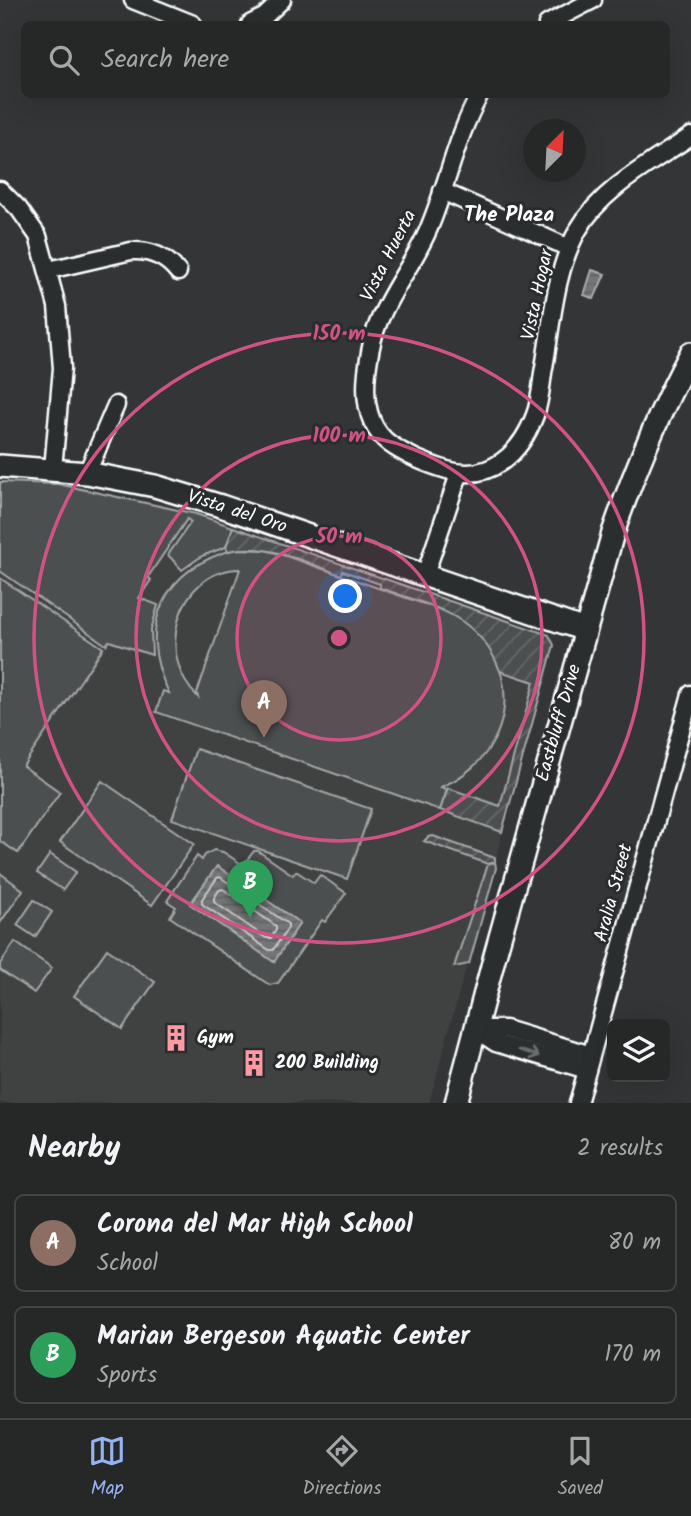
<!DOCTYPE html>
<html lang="en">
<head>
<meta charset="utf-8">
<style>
  body { margin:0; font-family:Kalam,sans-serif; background:#323434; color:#f1f3f6 }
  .controls { position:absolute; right:21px; bottom:21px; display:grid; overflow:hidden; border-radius:10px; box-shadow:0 7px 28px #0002 }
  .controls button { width:63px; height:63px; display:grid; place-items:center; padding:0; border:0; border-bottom:2px solid #424445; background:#262828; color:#f1f3f6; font:35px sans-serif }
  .compass { position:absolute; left:523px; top:119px; width:63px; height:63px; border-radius:50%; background:#262828; box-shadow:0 7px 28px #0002; rotate:24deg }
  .you { position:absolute; left:346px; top:597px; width:24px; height:24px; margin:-18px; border:5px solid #fff; border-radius:50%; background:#1a73e8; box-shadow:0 0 0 10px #1a73e833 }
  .badge { display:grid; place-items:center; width:46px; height:46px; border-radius:50%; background:#95b2f1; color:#fff; font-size:23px; font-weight:700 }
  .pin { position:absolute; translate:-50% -58px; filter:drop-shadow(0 2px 4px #0008) }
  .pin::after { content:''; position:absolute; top:37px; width:24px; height:21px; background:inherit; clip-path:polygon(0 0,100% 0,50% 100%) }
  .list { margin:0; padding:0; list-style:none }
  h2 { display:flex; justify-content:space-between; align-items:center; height:91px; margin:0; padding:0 28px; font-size:30px }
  h2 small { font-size:23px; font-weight:400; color:#a4a6a8 }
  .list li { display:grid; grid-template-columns:46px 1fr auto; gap:21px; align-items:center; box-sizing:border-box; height:98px; margin:0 14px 14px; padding:0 14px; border:2px solid #424445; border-radius:10px }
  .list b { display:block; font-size:26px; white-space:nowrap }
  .list p { margin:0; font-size:23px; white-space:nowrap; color:#a4a6a8 }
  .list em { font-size:23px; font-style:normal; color:#a4a6a8 }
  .icon { flex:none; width:38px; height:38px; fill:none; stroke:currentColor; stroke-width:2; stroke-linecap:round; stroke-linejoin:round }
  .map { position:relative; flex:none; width:691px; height:1103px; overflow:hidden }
  .search { position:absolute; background:#262828; box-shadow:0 7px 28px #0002; left:21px; right:21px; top:21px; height:77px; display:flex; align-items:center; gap:18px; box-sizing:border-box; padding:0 24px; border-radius:10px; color:#a4a6a8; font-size:26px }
  .sheet { height:315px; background:#262828 }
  nav { display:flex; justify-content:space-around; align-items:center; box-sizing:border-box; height:98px; border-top:2px solid #424445; background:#262828; font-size:19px; color:#a4a6a8 }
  nav a { display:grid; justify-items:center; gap:4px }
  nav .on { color:#95b2f1 }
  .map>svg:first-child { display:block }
  .built { fill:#404243 }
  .grass { fill:#4c4f50; stroke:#a6a7a8; stroke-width:2; fill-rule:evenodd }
  .garden { fill:url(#garden-furrows); stroke:#a6a7a8; stroke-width:2 }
  .water { fill:url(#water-rules); stroke:#abacad; stroke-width:2 }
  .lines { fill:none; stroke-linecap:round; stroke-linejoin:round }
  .shore { stroke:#c7c8c8; stroke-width:2 }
  .street-casing { stroke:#fff; stroke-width:21 }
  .secondary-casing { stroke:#fff; stroke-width:26 }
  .street { stroke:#2a2d2e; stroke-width:16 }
  .secondary { stroke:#2a2d2e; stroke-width:21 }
  .oneway { stroke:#6a6c6d }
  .ring { fill:none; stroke:#d15284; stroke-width:3.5 }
  .labels { text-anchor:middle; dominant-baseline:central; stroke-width:6; stroke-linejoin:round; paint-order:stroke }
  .street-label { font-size:19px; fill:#fff; stroke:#2a2d2e }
  .poi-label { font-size:19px; font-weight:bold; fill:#fff; stroke:#2a2d2e; text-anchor:start }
  .neighbourhood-label { font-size:21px; font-weight:bold; fill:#fff; stroke:#2a2d2e }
  .centre { fill:#d15284; stroke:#2a2d2e; stroke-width:3.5 }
  .ring-label { font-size:21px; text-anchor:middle; font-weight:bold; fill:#d15284; stroke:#2a2d2e; stroke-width:6; stroke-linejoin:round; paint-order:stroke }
</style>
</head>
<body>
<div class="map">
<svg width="691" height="1103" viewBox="0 0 691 1103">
  <defs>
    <pattern id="garden-furrows" width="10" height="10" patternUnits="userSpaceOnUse" patternTransform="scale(1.75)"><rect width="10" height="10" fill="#4c4f50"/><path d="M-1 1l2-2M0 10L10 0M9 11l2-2" fill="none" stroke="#67696a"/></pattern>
    <pattern id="water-rules" width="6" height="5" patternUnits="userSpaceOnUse" patternTransform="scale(1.75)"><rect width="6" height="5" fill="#737576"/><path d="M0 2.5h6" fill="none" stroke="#606061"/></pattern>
  </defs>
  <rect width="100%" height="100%" fill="#333536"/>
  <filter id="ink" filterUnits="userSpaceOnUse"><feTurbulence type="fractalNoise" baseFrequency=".0143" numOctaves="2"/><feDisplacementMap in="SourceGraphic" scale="14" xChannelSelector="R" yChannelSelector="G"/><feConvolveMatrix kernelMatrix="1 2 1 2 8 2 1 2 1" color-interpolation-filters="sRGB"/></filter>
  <g filter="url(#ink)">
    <!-- built -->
    <path class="built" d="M 0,484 L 58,484 L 166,505 L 549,635 L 554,645 L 429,1103 L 0,1103 Z"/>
    <!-- grass -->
    <g class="grass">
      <path d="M 0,482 L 58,484 L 196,514 L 233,527 L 226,547 L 202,556 L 182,570 L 168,555 L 191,522 L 187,519 L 148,577 L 151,580 L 139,598 L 158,605 L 151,630 L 152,655 L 109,641 L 106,645 L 0,571 Z"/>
      <path d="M 236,549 L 265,550 L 280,554 L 450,613 C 527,654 521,753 441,787 L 447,790 L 440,810 L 156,712 L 163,691 L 169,693 C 135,626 164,567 236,549 ZM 240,569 L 197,693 L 198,697 C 154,656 177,570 240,569 Z"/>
      <path d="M 0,578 L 103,648 L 23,766 L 60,792 L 18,853 L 0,841 Z"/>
      <path d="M 196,749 L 371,809 L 347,879 L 172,819 Z"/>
      <path d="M 102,781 L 194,844 L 152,905 L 60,842 Z"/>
      <path d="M 214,850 L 223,852 L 243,865 L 254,851 L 258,851 L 293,875 L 296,871 L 314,883 L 320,875 L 346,893 L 325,922 L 322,920 L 278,983 L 270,985 L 265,982 L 170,917 L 176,907 L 167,901 L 197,856 L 202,860 L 205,855 Z"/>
      <path d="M 50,854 L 76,872 L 63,890 L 37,873 Z"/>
      <path d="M 495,862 L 496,868 L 469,964 L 454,967 L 488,864 Z"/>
      <path d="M 0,873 L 23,890 L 0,923 Z"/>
      <path d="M 34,900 L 52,912 L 35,937 L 17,925 Z"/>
      <path d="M 15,942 L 52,968 L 34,993 L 0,970 L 0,964 Z"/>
      <path d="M 107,949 L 155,982 L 122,1029 L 74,996 Z"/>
    </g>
    <!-- garden -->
    <g class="garden">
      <path d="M 233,527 L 549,635 L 554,645 L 502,832 L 440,810 L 448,788 L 500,806 L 534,682 L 500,671 C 479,614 431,606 380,588 L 380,584 L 343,571 L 341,575 C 305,562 266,542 228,551 L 226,547 Z"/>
      <path d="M 433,836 L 495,858 L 495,862 L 488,864 L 424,841 L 428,837 Z"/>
    </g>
    <!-- water -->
    <g class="water">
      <path d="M 592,270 L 605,274 L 594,299 L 584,295 Z"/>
      <path d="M 217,866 L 300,923 L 274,962 L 190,904 Z"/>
    </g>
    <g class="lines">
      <!-- shore -->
      <g class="shore">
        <path d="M 220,877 L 288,924 L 288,928 L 273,950 L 269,950 L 202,904 L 202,899 L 217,878 Z"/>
        <path d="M 223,889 L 276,926 L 276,930 L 271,938 L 266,938 L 214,902 L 214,898 L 219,890 Z"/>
      </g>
      <defs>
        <g id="street">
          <path d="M 133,0 L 193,24"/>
          <path d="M 250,24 L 264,17 L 282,0"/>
          <path d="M 547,24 L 593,0"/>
          <path d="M 480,94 C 456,137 448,183 429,228 C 415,262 390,291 377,326 C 371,341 369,356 367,372 C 364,399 367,427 390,444 C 407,456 427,464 447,470 C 490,483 521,453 535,415 C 540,402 541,387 543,373 C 552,326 554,272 578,230 C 602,188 653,162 691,136"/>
          <path d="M 0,190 L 19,209 L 38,236 L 57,306 L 62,368 L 53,469"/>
          <path d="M 442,191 L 569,248"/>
          <path d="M 49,270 L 131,251 C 150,250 166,256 178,272"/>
          <path d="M 87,473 L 116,405"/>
          <path d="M 425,575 L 459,474"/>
          <path d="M 475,1029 L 496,1043 L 587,1070"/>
          <path d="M 475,1029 L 505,1029 L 591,1055"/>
          <path d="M 578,1103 L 691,694"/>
        </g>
        <g id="secondary">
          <path d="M 0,466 L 87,473 L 155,486 L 221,506 L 585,630"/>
          <path d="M 456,1103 L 495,955 L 613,533 C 635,469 659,412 691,353"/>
        </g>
      </defs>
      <!-- street casing -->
      <use href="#street" class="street-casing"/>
      <!-- secondary casing -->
      <use href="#secondary" class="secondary-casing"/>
      <!-- street -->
      <use href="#street" class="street"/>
      <!-- secondary -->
      <use href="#secondary" class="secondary"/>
    </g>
    <!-- one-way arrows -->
    <defs><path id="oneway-shaft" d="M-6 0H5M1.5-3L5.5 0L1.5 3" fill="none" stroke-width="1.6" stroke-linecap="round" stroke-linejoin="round" transform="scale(1.75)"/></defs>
    <use class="oneway" href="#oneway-shaft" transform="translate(529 1053) rotate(17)"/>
  </g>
  <!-- distance rings -->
  <circle cx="339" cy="638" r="102" fill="#d15284" fill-opacity=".12"/>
  <g class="ring">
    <circle cx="339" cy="638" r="102"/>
    <circle cx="339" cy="638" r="203"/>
    <circle cx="339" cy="638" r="305"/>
  </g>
  <!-- icons -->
  <defs>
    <symbol id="building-bare" viewBox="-9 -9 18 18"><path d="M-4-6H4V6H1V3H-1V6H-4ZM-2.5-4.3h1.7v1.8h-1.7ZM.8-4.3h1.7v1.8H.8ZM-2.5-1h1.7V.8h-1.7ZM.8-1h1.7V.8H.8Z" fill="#ff9aa2" stroke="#2a2d2e" stroke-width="2.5" paint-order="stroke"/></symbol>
  </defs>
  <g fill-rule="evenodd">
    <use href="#building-bare" x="157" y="1019" width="38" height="38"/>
    <use href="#building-bare" x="235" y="1044" width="38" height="38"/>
  </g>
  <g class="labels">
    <!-- street labels -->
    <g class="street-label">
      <text transform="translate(389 256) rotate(-63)">Vista Huerta</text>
      <text transform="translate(538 295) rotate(-78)">Vista Hogar</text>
      <text transform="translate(237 512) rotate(18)">Vista del Oro</text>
      <text transform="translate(559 723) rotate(-74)">Eastbluff Drive</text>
      <text transform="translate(614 893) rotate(-75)">Aralia Street</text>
    </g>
    <!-- poi labels -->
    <g class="poi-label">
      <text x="197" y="1038">Gym</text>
      <text x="275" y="1063">200 Building</text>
    </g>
    <!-- neighbourhood labels -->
    <g class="neighbourhood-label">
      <text x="509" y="215">The Plaza</text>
    </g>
  </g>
  <circle cx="339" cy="638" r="10" class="centre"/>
  <g class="ring-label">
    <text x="339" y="340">150 m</text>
    <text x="339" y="442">100 m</text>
    <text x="339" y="543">50 m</text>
  </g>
</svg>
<div class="controls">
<button><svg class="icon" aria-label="layers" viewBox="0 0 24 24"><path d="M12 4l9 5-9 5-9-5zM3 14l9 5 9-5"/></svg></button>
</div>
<svg class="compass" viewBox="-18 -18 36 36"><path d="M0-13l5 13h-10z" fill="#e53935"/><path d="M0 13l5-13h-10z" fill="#a4a6a8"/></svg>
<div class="you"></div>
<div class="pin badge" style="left:264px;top:738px;background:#8d6e63">A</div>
<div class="pin badge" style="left:250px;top:918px;background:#2e9e5b">B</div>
<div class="search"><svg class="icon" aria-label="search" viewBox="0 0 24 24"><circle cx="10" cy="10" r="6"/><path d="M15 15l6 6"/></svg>Search here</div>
</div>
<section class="sheet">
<h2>Nearby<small>2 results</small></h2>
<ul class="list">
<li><span class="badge" style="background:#8d6e63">A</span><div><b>Corona del Mar High School</b><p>School</p></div><em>80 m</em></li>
<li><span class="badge" style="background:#2e9e5b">B</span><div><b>Marian Bergeson Aquatic Center</b><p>Sports</p></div><em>170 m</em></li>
</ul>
</section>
<nav>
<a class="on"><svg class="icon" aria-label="map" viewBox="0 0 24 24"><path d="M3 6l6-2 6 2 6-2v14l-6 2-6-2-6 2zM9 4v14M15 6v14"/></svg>Map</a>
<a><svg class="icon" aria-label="directions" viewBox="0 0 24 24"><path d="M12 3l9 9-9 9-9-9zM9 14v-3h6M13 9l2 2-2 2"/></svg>Directions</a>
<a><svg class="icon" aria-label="saved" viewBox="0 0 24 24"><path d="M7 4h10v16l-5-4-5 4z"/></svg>Saved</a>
</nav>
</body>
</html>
